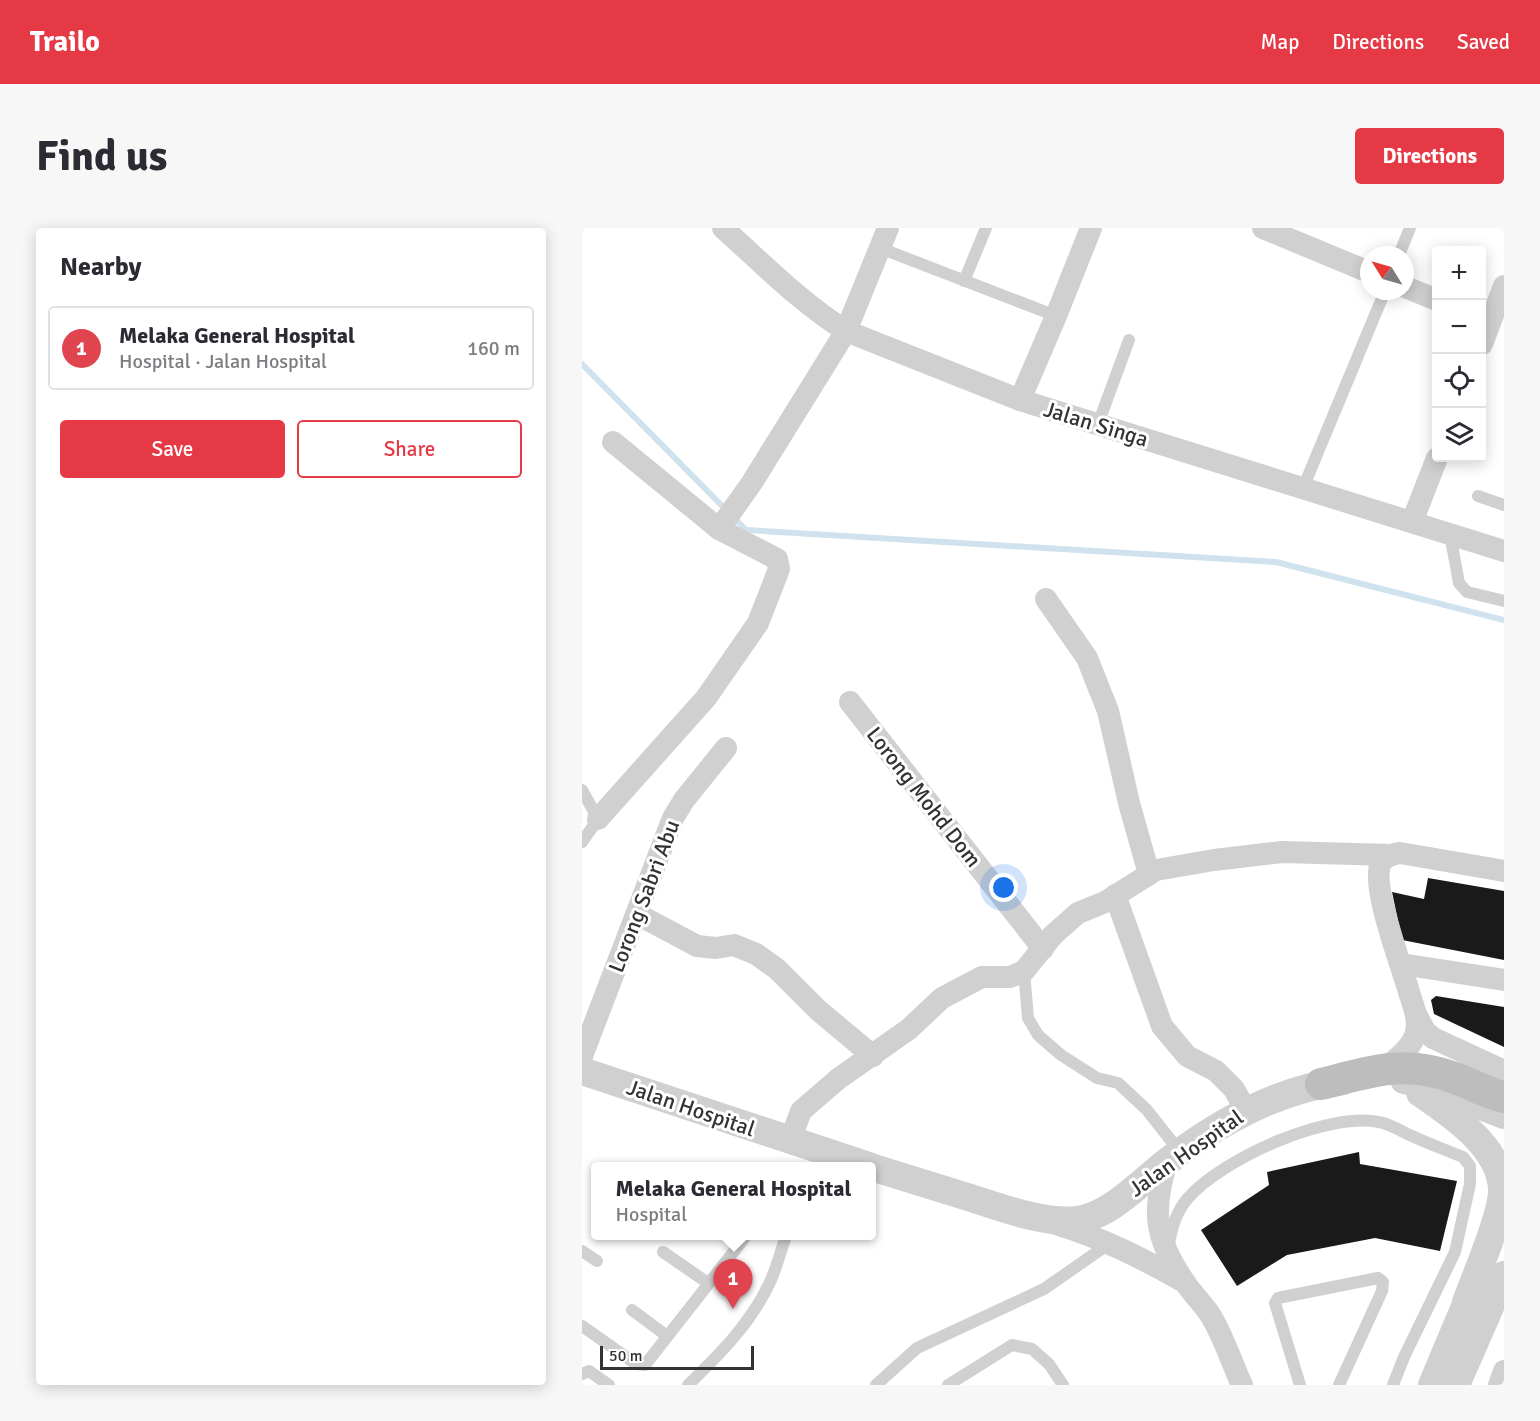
<!DOCTYPE html>
<html lang="en">
<head>
<meta charset="utf-8">
<style>
  body { margin:0; font-family:Signika,sans-serif; background:#f7f7f7; color:#2b2b33 }
  .controls { position:absolute; right:18px; top:18px; display:grid; overflow:hidden; border-radius:6px; box-shadow:0 3px 15px #0003 }
  .controls button { width:54px; height:54px; display:grid; place-items:center; padding:0; border:0; border-bottom:2px solid #e1e1e2; background:#fff; color:#2b2b33; font:30px sans-serif }
  .compass { position:absolute; left:778px; top:18px; width:54px; height:54px; border-radius:50%; background:#fff; box-shadow:0 3px 15px #0003; rotate:307deg }
  .scale { position:absolute; left:18px; bottom:15px; width:154px; box-sizing:border-box; padding-left:6px; border:3px solid #333; border-top:0; font-size:16px; line-height:21px; white-space:nowrap; color:#333; -webkit-text-stroke:4px #fff; paint-order:stroke }
  .you { position:absolute; left:422px; top:660px; width:21px; height:21px; margin:-15px; border:4px solid #fff; border-radius:50%; background:#1a73e8; box-shadow:0 0 0 9px #1a73e833 }
  .badge { display:grid; place-items:center; width:39px; height:39px; border-radius:50%; background:#e63946; color:#fff; font-size:20px; font-weight:700 }
  .pin { position:absolute; translate:-50% -50px; filter:drop-shadow(0 2px 3px #0008) }
  .pin::after { content:''; position:absolute; top:32px; width:21px; height:18px; background:inherit; clip-path:polygon(0 0,100% 0,50% 100%) }
  .popup { position:absolute; left:9px; top:934px; width:285px; height:78px; box-sizing:border-box; display:grid; place-content:center; border-radius:6px; background:#fff; filter:drop-shadow(0 2px 4px #0005); font-size:20px; white-space:nowrap; color:#7c7c81 }
  .popup b { font-size:22px; color:#2b2b33 }
  .popup::after { content:''; position:absolute; left:50%; top:100%; margin-left:-12px; border:12px solid transparent; border-top-color:#fff }
  .list { margin:0; padding:0; list-style:none }
  h2 { display:flex; justify-content:space-between; align-items:center; height:78px; margin:0; padding:0 24px; font-size:26px }
  h2 small { font-size:20px; font-weight:400; color:#7c7c81 }
  .list li { display:grid; grid-template-columns:39px 1fr auto; gap:18px; align-items:center; box-sizing:border-box; height:84px; margin:0 12px 12px; padding:0 12px; border:2px solid #e1e1e2; border-radius:6px }
  .list b { display:block; font-size:22px; white-space:nowrap }
  .list p { margin:0; font-size:20px; white-space:nowrap; color:#7c7c81 }
  .list em { font-size:20px; font-style:normal; color:#7c7c81 }
  .actions { display:flex; gap:12px; padding:18px 24px }
  .actions a { flex:1; padding:14px 0; border:2px solid #e63946; border-radius:6px; text-align:center; font-size:21px; color:#e63946 }
  .actions .main { background:#e63946; color:#fff }
  .icon { flex:none; width:33px; height:33px; fill:none; stroke:currentColor; stroke-width:2; stroke-linecap:round; stroke-linejoin:round }
  .map { position:relative; flex:none; width:922px; height:1157px; overflow:hidden; border-radius:6px }
  header { display:flex; align-items:center; gap:36px; box-sizing:border-box; height:84px; padding:0 30px; background:#e63946; color:#fff }
  header strong { font-size:28px }
  nav { display:flex; gap:33px; margin-inline-start:auto; font-size:21px }
  .intro { display:flex; align-items:center; justify-content:space-between; box-sizing:border-box; height:144px; padding:0 36px }
  h1 { margin:0; font-size:42px }
  .button { padding:15px 27px; border-radius:6px; background:#e63946; color:#fff; font-size:21px; font-weight:700 }
  main { display:flex; gap:36px; padding:0 36px }
  aside { flex:1; background:#fff; border-radius:6px; box-shadow:0 3px 15px #0003 }
  .map>svg:first-child { display:block }
  .lines { fill:none; stroke-linecap:round; stroke-linejoin:round }
  .stream { stroke:#cfe2ee; stroke-width:6 }
  .building { fill:#1a1a1a }
  .service { stroke:#d0d0d0; stroke-width:12 }
  .minor { stroke:#d0d0d0; stroke-width:22 }
  .tertiary { stroke:#d0d0d0; stroke-width:28 }
  .secondary { stroke:#bdbdbd; stroke-width:32 }
  .labels { text-anchor:middle; dominant-baseline:central; stroke-width:6; stroke-linejoin:round; paint-order:stroke }
  .street-label { font-size:22px; fill:#333; stroke:#fff }
</style>
</head>
<body>
<header>
<strong>Trailo</strong>
<nav><a>Map</a><a>Directions</a><a>Saved</a></nav>
</header>
<div class="intro"><h1>Find us</h1><a class="button">Directions</a></div>
<main>
<aside>
<h2>Nearby<small></small></h2>
<ul class="list">
<li><span class="badge" style="background:#e0444e">1</span><div><b>Melaka General Hospital</b><p>Hospital · Jalan Hospital</p></div><em>160 m</em></li>
</ul>
<div class="actions"><a class="main">Save</a><a>Share</a></div>
</aside>
<div class="map">
<svg width="922" height="1157" viewBox="0 0 922 1157">
  <rect width="100%" height="100%" fill="#fff"/>
  <g class="lines">
    <!-- stream -->
    <path class="stream" d="M 0,136 L 164,302 L 694,334 L 922,392"/>
  </g>
  <!-- building -->
  <g class="building">
    <path d="M 846,650 L 922,663 L 922,732 L 820,712 L 810,664 L 842,671 Z"/>
    <path d="M 854,768 L 922,779 L 922,819 L 852,786 L 849,772 Z"/>
    <path d="M 777,924 L 778,936 L 875,953 L 858,1023 L 793,1010 L 705,1027 L 655,1058 L 619,1002 L 687,957 L 685,944 Z"/>
  </g>
  <g class="lines">
    <!-- service -->
    <g class="service">
      <path d="M 298,20 L 474,88"/>
      <path d="M 817,27 L 828,0"/>
      <path d="M 382,53 L 404,0"/>
      <path d="M 516,196 L 547,112"/>
      <path d="M 721,260 L 803,63"/>
      <path d="M 896,268 L 922,277"/>
      <path d="M 868,306 L 877,355 L 885,364 L 922,373"/>
      <path d="M 0,562 L 16,591 L 0,614"/>
      <path d="M 442,743 L 446,790 L 456,807 L 479,827 L 515,850 L 536,855 L 565,882 L 598,924"/>
      <path d="M 587,1016 C 590,999 594,984 606,970 C 640,931 749,881 801,895 C 811,898 821,904 830,908 C 847,916 864,922 881,929 L 888,938 L 888,956 L 873,1024 L 822,1129 L 811,1157"/>
      <path d="M 0,1023 L 15,1033"/>
      <path d="M 81,1024 L 126,1055"/>
      <path d="M 50,1082 L 85,1108"/>
      <path d="M 0,1098 L 54,1136 L 63,1137 L 164,1008"/>
      <path d="M 0,1146 L 7,1143 L 27,1157"/>
      <path d="M 106,1157 C 139,1125 170,1094 189,1052 C 195,1038 199,1022 204,1008"/>
      <path d="M 294,1157 L 335,1120 L 462,1061 L 528,1015"/>
      <path d="M 366,1157 L 430,1117 L 450,1121 L 467,1136 L 481,1157"/>
      <path d="M 718,1157 L 693,1075 L 696,1070 L 796,1050 L 801,1054 L 800,1063 L 757,1157"/>
    </g>
    <!-- minor -->
    <g class="minor">
      <path d="M 141,0 C 181,36 218,74 264,103 L 438,172 L 922,323"/>
      <path d="M 681,0 L 787,44"/>
      <path d="M 823,59 L 855,72"/>
      <path d="M 900,116 L 922,58"/>
      <path d="M 438,172 L 474,88 L 509,0"/>
      <path d="M 31,214 L 137,301"/>
      <path d="M 830,294 L 855,230"/>
      <path d="M 464,371 L 505,430 L 526,483 L 547,575 L 567,646"/>
      <path d="M 268,474 L 461,721"/>
      <path d="M 16,591 L 124,470 L 176,395 L 197,341 L 195,331 L 137,301 L 169,256 L 264,103 L 306,0"/>
      <path d="M 533,667 L 580,798 L 605,828 L 634,843 L 652,861 L 664,883"/>
      <path d="M 55,686 L 115,718 L 134,720 L 152,717 L 174,726 L 195,741 L 236,782 L 291,828"/>
      <path d="M 819,736 L 922,752"/>
      <path d="M 834,786 L 843,803 L 851,810 L 922,843"/>
      <path d="M 0,828 L 91,590 L 102,572 L 144,520"/>
      <path d="M 805,839 C 815,830 831,819 834,804 C 837,791 831,777 827,764 C 820,739 788,656 799,635 C 803,628 810,626 818,625 L 922,643"/>
      <path d="M 208,913 L 219,883 L 256,851 L 327,801 L 360,770 L 400,749 L 428,749 L 442,743 L 471,707 L 496,685 L 523,674 L 574,642 L 632,632 L 700,624 L 809,627"/>
      <path d="M 585,934 C 569,984 573,1012 604,1056 C 611,1066 620,1075 627,1085 C 640,1104 650,1136 660,1157"/>
      <path d="M 474,996 C 522,1011 558,1029 602,1054"/>
      <path d="M 917,1157 L 922,1143"/>
    </g>
    <!-- tertiary -->
    <g class="tertiary">
      <path d="M 0,843 L 287,938"/>
      <path d="M 822,852 L 845,857 L 922,887"/>
      <path d="M 838,865 C 870,887 917,918 920,960 C 922,984 893,1049 884,1074"/>
      <path d="M 289,939 C 322,949 356,960 389,970 C 420,980 463,996 495,992 C 527,989 561,952 586,933 C 637,894 696,861 761,853"/>
      <path d="M 850,1157 L 892,1057"/>
      <path d="M 874,1157 L 922,1047"/>
    </g>
    <!-- secondary -->
    <path class="secondary" d="M 739,856 C 788,844 821,831 870,849 C 888,855 904,865 922,869"/>
  </g>
  <g class="labels">
    <!-- street labels -->
    <g class="street-label">
      <text transform="translate(514 196) rotate(17)">Jalan Singa</text>
      <text transform="translate(342 569) rotate(52)">Lorong Mohd Dom</text>
      <text transform="translate(62 668) rotate(-69)">Lorong Sabri Abu</text>
      <text transform="translate(109 880) rotate(19)">Jalan Hospital</text>
      <text transform="translate(604 925) rotate(-35)">Jalan Hospital</text>
    </g>
  </g>
</svg>
<div class="controls">
<button>+</button>
<button>−</button>
<button><svg class="icon" aria-label="locate" viewBox="0 0 24 24"><circle cx="12" cy="12" r="6"/><path d="M12 2v4M12 18v4M2 12h4M18 12h4"/></svg></button>
<button><svg class="icon" aria-label="layers" viewBox="0 0 24 24"><path d="M12 4l9 5-9 5-9-5zM3 14l9 5 9-5"/></svg></button>
</div>
<svg class="compass" viewBox="-18 -18 36 36"><path d="M0-13l5 13h-10z" fill="#e53935"/><path d="M0 13l5-13h-10z" fill="#7c7c81"/></svg>
<div class="scale">50 m</div>
<div class="you"></div>
<div class="pin badge" style="left:151px;top:1081px;background:#e0444e">1</div>
<div class="popup"><b>Melaka General Hospital</b>Hospital</div>
</div>
</main>
</body>
</html>
